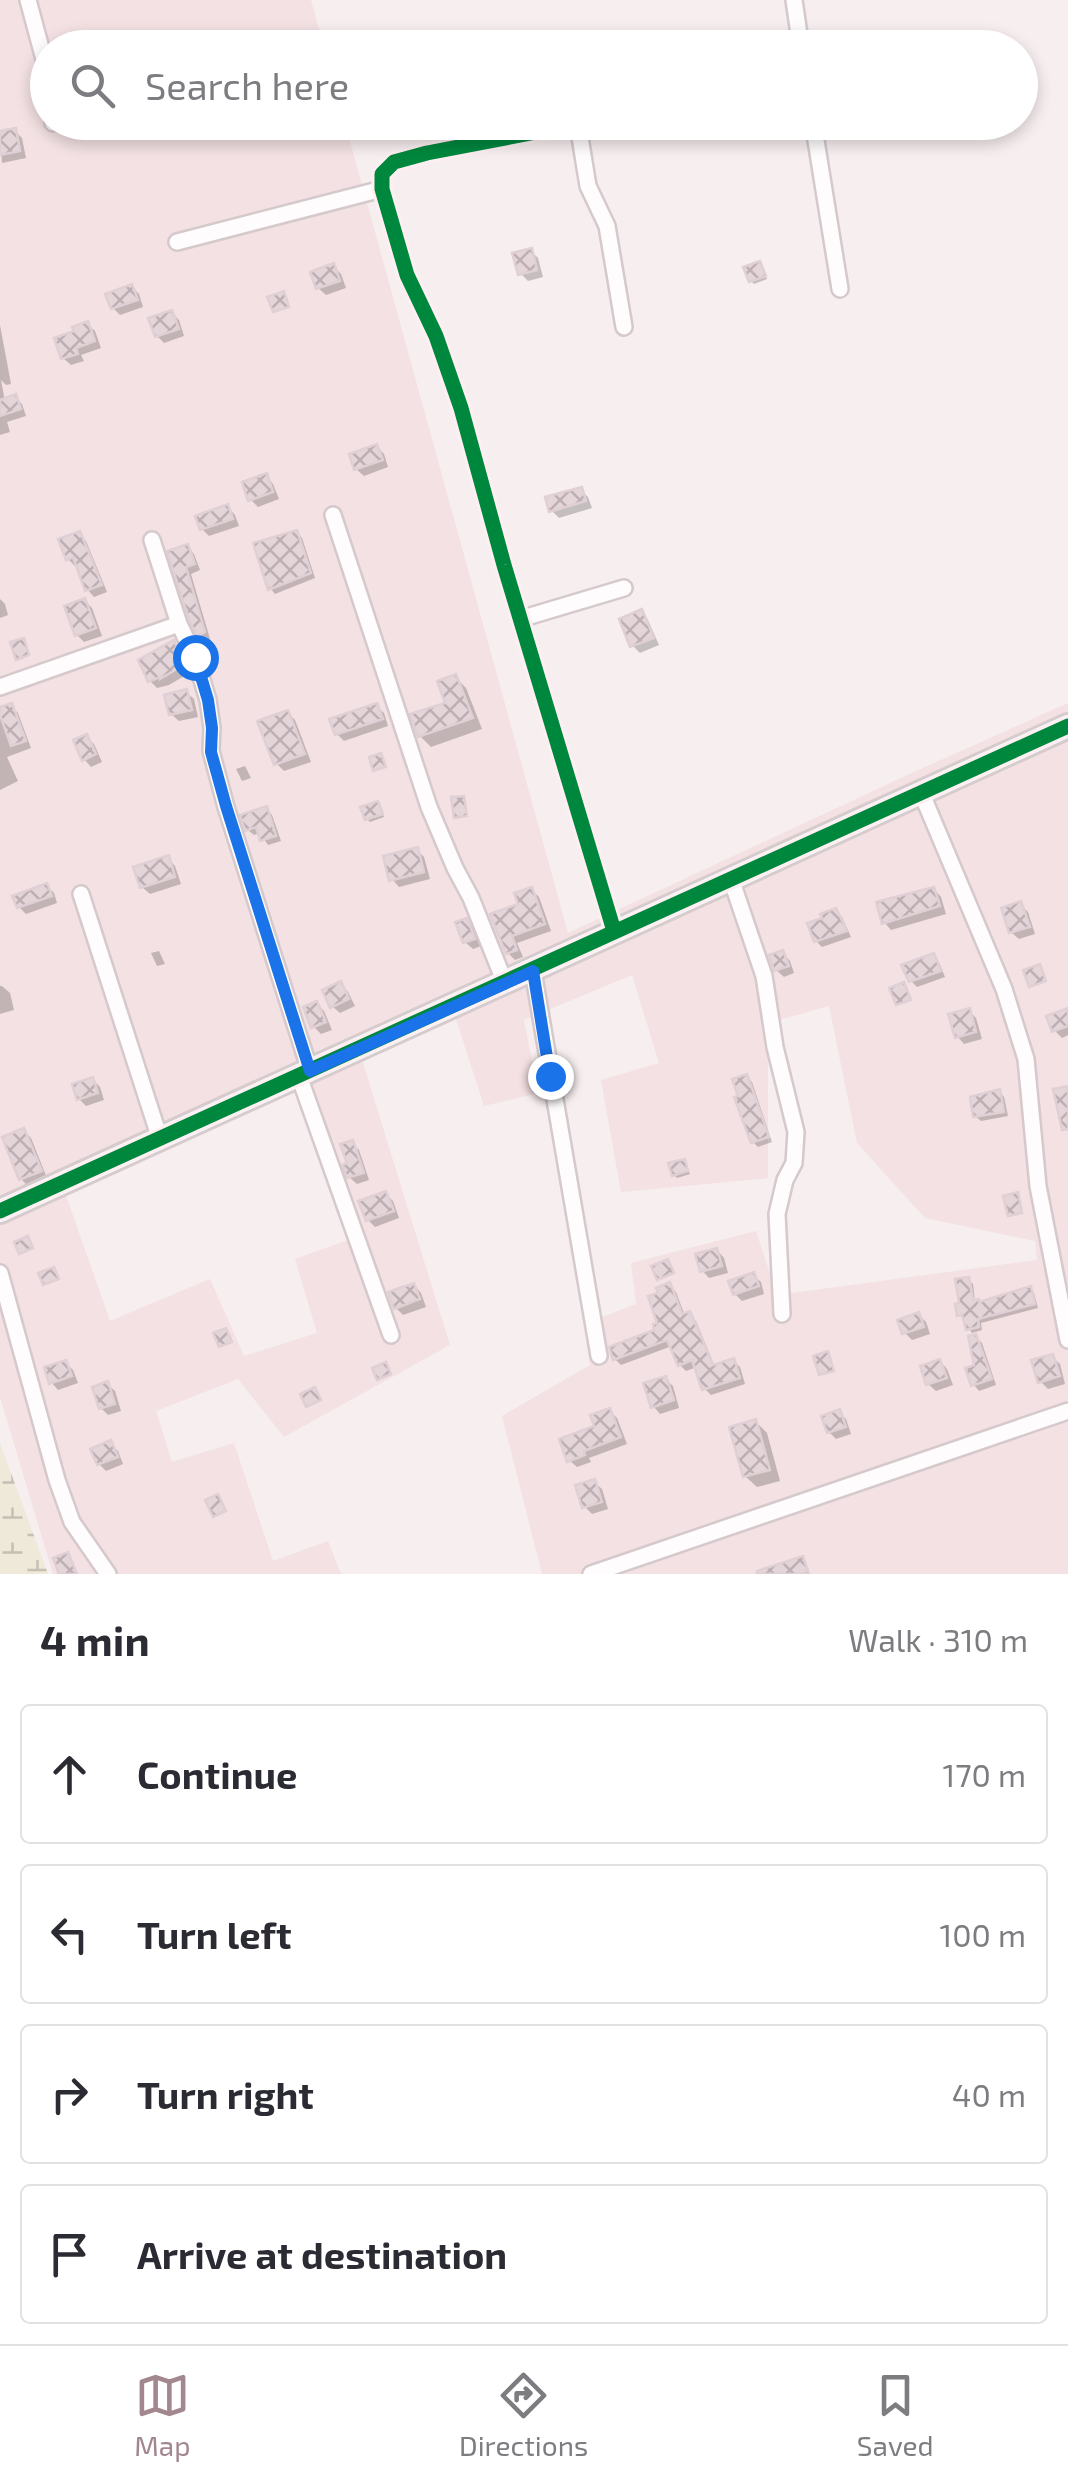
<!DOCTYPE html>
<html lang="en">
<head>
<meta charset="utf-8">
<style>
  body { margin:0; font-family:"Exo 2",sans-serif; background:#f2f2f3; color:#2b2b33 }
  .stop { position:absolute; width:30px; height:30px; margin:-22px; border:8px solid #1a73e8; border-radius:50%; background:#fff }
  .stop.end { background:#1a73e8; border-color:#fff; box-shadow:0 2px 10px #0008 }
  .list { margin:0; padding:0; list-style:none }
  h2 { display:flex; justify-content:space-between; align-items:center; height:130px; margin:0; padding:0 40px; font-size:42px }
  h2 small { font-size:32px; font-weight:400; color:#7c7c81 }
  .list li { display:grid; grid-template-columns:65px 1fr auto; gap:30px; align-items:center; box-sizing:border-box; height:140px; margin:0 20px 20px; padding:0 20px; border:2px solid #e1e1e2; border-radius:10px }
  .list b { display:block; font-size:38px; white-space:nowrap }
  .list em { font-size:32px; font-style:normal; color:#7c7c81 }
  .icon { flex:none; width:55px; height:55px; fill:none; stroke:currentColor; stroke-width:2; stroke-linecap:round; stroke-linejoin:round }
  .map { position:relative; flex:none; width:1068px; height:1574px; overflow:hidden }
  .search { position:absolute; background:#fff; box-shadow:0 5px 15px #0003; left:30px; right:30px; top:30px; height:110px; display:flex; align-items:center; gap:25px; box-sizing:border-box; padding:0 35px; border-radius:55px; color:#7c7c81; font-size:38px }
  .sheet { height:770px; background:#fff }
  nav { display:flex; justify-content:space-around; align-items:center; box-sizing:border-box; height:140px; border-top:2px solid #e1e1e2; background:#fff; font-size:28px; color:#7c7c81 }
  nav a { display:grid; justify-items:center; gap:5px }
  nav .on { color:#a2878f }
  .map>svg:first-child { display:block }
  .residential { fill:#f3e1e3; fill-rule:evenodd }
  .wetland { fill:url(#wetland-marsh) }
  .shadow { fill:#0003 }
  .building { fill:url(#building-cross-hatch); stroke:#e0d0d5; stroke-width:2.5 }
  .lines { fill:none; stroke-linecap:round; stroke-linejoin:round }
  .street-casing { stroke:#d5c9cc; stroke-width:20 }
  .secondary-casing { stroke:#d6cbcd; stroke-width:28 }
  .street { stroke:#fefcfd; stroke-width:15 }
  .secondary { stroke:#fefcfd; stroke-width:22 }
  .cycleway-casing { stroke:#fef0f2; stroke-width:21 }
  .cycleway { stroke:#00873e; stroke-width:15 }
  .route { stroke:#1a73e8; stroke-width:12 }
</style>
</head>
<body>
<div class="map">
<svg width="1068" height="1574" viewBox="0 0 1068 1574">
  <defs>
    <pattern id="wetland-marsh" width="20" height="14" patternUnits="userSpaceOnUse" patternTransform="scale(2.5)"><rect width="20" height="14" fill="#efe9da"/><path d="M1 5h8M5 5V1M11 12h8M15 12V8" fill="none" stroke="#c6bfb4"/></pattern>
    <pattern id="building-cross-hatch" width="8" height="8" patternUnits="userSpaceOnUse" patternTransform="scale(2.5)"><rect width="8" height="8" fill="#e4d5d9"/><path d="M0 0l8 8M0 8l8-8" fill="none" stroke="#bdafb3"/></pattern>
  </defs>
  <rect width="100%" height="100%" fill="#f7eeef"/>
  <!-- residential -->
  <path class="residential" d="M 0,0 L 311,0 L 324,47 L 48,48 L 48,122 L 345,123 L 568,933 L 914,772 L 1068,703 L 1068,1574 L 542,1574 L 502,1416 L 590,1365 L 585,1324 L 636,1304 L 631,1263 L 756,1231 L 777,1295 L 1037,1260 L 1035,1241 L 925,1218 L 857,1143 L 829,1006 L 768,1023 L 768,1178 L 621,1192 L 601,1080 L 659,1063 L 632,975 L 524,1020 L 538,1093 L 484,1106 L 448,994 L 355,1037 L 450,1345 L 284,1437 L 238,1379 L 156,1411 L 172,1462 L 234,1443 L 273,1561 L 328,1541 L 341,1574 L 53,1574 L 0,1397 ZM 286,1068 L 348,1240 L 295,1259 L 317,1333 L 244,1356 L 210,1279 L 110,1321 L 57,1170 Z"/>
  <!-- wetland -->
  <path class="wetland" d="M 0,1443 L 48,1574 L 0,1574 Z"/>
  <!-- shadow -->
  <g class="shadow">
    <path d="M 15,131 L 22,138 L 26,158 L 2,163 L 0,133 Z"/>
    <path d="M 531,251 L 538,258 L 543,277 L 528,281 L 521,274 Z"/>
    <path d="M 760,264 L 767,279 L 754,284 L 751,281 Z"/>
    <path d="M 333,266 L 341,274 L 346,288 L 326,295 L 318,288 Z"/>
    <path d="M 132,287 L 139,294 L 143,307 L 120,315 L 113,308 Z"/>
    <path d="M 172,313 L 179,320 L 184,336 L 164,343 L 157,336 Z"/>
    <path d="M 87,324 L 95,331 L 101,348 L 81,355 L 84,361 L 71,365 L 63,358 Z"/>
    <path d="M 0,325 L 11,384 L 6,385 L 1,380 L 5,401 L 15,397 L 22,404 L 26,416 L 7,422 L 10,432 L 0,435 Z"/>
    <path d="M 377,447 L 384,454 L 388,467 L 364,476 L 356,469 Z"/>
    <path d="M 266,476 L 273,484 L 279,499 L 258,507 L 250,499 Z"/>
    <path d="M 581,490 L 588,497 L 592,508 L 559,518 L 552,511 Z"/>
    <path d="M 228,507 L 235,515 L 239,526 L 209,536 L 202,529 Z"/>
    <path d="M 296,532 L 302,538 L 315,578 L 275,594 L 270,588 Z"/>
    <path d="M 79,534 L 86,541 L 107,592 L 94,597 L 87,589 L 79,565 L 75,566 L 68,559 Z"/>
    <path d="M 187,547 L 194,554 L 200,570 L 191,574 L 210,639 L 206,641 L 199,634 L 171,553 Z"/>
    <path d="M 0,599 L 5,604 L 8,615 L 0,618 Z"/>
    <path d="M 85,601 L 92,608 L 102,636 L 84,642 L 77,635 Z"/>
    <path d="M 641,612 L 648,620 L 659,645 L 640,653 L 633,646 Z"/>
    <path d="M 174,643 L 181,650 L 191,672 L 169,685 L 157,688 L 150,681 Z"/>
    <path d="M 455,677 L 466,688 L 482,729 L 431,747 L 420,736 L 448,704 Z"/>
    <path d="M 186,692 L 194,699 L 198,717 L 179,721 L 171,714 Z"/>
    <path d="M 11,706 L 18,713 L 31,748 L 7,757 L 18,781 L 0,790 L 0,710 Z"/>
    <path d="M 376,706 L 384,713 L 388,726 L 344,741 L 337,734 Z"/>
    <path d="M 288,713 L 295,720 L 311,762 L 284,771 L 277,764 Z"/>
    <path d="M 86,737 L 94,744 L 102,762 L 91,767 L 84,759 Z"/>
    <path d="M 245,766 L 251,778 L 242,781 L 236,769 Z"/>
    <path d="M 378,804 L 384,817 L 370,822 L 367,819 Z"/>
    <path d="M 267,809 L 272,815 L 281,841 L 268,845 L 260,833 L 254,835 L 248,830 Z"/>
    <path d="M 417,850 L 424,857 L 430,879 L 399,887 L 392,879 Z"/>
    <path d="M 168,858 L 175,866 L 181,884 L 150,894 L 142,887 Z"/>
    <path d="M 47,886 L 54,893 L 57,903 L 26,914 L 19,907 Z"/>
    <path d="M 934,889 L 941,897 L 946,914 L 891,930 L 884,922 Z"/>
    <path d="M 532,890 L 539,897 L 551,931 L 517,943 L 523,957 L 515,960 L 508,953 L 493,916 L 521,905 Z"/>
    <path d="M 1020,904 L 1028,912 L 1035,934 L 1019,939 L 1011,932 Z"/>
    <path d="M 836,911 L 842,917 L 851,937 L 822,947 L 816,941 L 825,919 Z"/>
    <path d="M 466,921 L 474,928 L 481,946 L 473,949 L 465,942 Z"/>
    <path d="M 159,951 L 165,964 L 157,966 L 151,953 Z"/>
    <path d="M 783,953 L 790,961 L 794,973 L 784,977 L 776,970 Z"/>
    <path d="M 933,956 L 939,962 L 945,977 L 917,987 L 911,981 Z"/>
    <path d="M 341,984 L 348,992 L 355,1006 L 340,1013 L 332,1006 Z"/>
    <path d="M 0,986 L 2,986 L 10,993 L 14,1010 L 0,1014 Z"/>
    <path d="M 317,1004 L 324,1011 L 332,1030 L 321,1034 L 314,1027 Z"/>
    <path d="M 969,1011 L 976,1018 L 982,1039 L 964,1044 L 957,1036 Z"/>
    <path d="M 1068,1015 L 1068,1035 L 1062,1038 L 1054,1030 Z"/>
    <path d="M 747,1077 L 752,1082 L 772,1142 L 758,1147 L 753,1142 Z"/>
    <path d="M 93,1080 L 100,1087 L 104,1100 L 86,1106 L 79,1099 Z"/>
    <path d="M 999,1091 L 1004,1097 L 1008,1116 L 981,1121 L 975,1116 Z"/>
    <path d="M 24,1131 L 31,1138 L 47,1178 L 28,1186 L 21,1179 Z"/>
    <path d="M 352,1143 L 359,1150 L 369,1180 L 357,1184 L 349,1177 Z"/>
    <path d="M 684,1161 L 690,1174 L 677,1178 L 674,1175 Z"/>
    <path d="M 385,1193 L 393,1201 L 399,1218 L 375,1227 L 368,1220 Z"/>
    <path d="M 717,1250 L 724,1258 L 728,1273 L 709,1278 L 702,1270 Z"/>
    <path d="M 753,1275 L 761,1282 L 764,1294 L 742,1301 L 735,1294 Z"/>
    <path d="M 969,1280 L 973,1284 L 975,1302 L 981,1305 L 1030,1289 L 1034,1293 L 1038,1308 L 981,1323 L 982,1330 L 972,1333 L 960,1315 Z"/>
    <path d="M 414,1285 L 421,1293 L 426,1307 L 403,1315 L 396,1308 Z"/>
    <path d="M 669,1285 L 676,1292 L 685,1316 L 689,1314 L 696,1321 L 715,1367 L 733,1361 L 740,1367 L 745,1384 L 711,1395 L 704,1388 L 697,1367 L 686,1371 L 680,1365 L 672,1346 L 621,1365 L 615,1359 L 658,1332 L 661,1324 L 661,1294 Z"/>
    <path d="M 919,1315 L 926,1322 L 930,1334 L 912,1340 L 905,1333 Z"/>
    <path d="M 976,1337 L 982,1343 L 996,1385 L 979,1391 L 974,1385 L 977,1367 Z"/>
    <path d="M 1052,1357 L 1060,1364 L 1065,1384 L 1048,1389 L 1040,1381 Z"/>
    <path d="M 940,1361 L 947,1369 L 953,1385 L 936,1391 L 928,1384 Z"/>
    <path d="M 66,1363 L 73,1370 L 78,1383 L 58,1390 L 51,1382 Z"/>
    <path d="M 665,1379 L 673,1386 L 679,1408 L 660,1414 L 653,1406 Z"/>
    <path d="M 107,1384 L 115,1391 L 121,1411 L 108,1415 L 101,1408 Z"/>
    <path d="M 610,1411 L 617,1418 L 627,1444 L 589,1458 L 591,1462 L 577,1467 L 569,1460 Z"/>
    <path d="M 839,1412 L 846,1419 L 851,1434 L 836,1439 L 829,1432 Z"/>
    <path d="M 756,1422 L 767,1433 L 780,1481 L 757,1487 L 745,1476 Z"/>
    <path d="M 110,1443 L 118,1451 L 123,1464 L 106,1471 L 99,1464 Z"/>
    <path d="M 594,1482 L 602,1489 L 608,1509 L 592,1514 L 585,1507 Z"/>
  </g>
  <!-- building -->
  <g class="building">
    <path d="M 16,128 L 20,151 L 0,155 L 0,131 Z"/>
    <path d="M 532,248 L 537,270 L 518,275 L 512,253 Z"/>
    <path d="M 760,261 L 766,276 L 749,282 L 743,267 Z"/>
    <path d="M 334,263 L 340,281 L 316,289 L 310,272 Z"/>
    <path d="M 132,284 L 138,300 L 111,309 L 105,294 Z"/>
    <path d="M 284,291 L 289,307 L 273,312 L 267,297 Z"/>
    <path d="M 172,310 L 179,329 L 155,337 L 148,318 Z"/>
    <path d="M 88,321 L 95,341 L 76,348 L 78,354 L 61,359 L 54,338 L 74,331 L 72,327 Z"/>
    <path d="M 16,394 L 21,409 L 0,416 L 0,400 Z"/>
    <path d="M 377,444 L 383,460 L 354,470 L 349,454 Z"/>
    <path d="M 267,473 L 273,492 L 248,501 L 242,482 Z"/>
    <path d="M 582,487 L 586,501 L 549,512 L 545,497 Z"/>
    <path d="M 228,504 L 233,519 L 200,530 L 195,516 Z"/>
    <path d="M 297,530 L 311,573 L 268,590 L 253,543 Z"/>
    <path d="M 80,531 L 102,585 L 85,591 L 73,557 L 66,560 L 58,539 Z"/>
    <path d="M 188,544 L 195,564 L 186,567 L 205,632 L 197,636 L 189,620 L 167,551 Z"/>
    <path d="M 85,598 L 96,628 L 75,636 L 64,606 Z"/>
    <path d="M 642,609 L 654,638 L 630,647 L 619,619 Z"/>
    <path d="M 24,638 L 29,655 L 16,660 L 10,642 Z"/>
    <path d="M 174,640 L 185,664 L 160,679 L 160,677 L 148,682 L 138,660 Z"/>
    <path d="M 456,674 L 473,718 L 418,737 L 410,714 L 445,703 L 437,681 Z"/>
    <path d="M 187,689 L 192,710 L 169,715 L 164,695 Z"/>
    <path d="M 12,703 L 26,741 L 11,746 L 0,715 L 0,707 Z"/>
    <path d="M 377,703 L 383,719 L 335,735 L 329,719 Z"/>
    <path d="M 288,710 L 305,754 L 274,765 L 257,721 Z"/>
    <path d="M 87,734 L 96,754 L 82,761 L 73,740 Z"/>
    <path d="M 381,753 L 386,767 L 373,771 L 369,757 Z"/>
    <path d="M 464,796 L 467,816 L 454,818 L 451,797 Z"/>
    <path d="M 378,801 L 383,814 L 365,820 L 360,807 Z"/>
    <path d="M 267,806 L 276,836 L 260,841 L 256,827 L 245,831 L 240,815 Z"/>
    <path d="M 418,847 L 424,872 L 389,881 L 383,856 Z"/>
    <path d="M 169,855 L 175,877 L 140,888 L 133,867 Z"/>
    <path d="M 47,883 L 52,896 L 17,908 L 12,896 Z"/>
    <path d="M 532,887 L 545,924 L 512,936 L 517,950 L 506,954 L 490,914 L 518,904 L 514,893 Z"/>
    <path d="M 934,887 L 940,906 L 882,924 L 876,902 Z"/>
    <path d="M 1021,901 L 1030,927 L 1009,933 L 1001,908 Z"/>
    <path d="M 836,908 L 847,931 L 814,942 L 807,923 L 822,918 L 820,914 Z"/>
    <path d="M 467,918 L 475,939 L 463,943 L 455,922 Z"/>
    <path d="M 783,950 L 789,966 L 774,971 L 769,955 Z"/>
    <path d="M 934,953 L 941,971 L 909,982 L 901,965 Z"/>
    <path d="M 1040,964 L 1046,981 L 1029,987 L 1023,970 Z"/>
    <path d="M 341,981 L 349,999 L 330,1008 L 322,990 Z"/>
    <path d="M 904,982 L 911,1000 L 896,1005 L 889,988 Z"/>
    <path d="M 317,1001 L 326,1022 L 311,1028 L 303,1007 Z"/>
    <path d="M 970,1008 L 976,1032 L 955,1038 L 948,1014 Z"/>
    <path d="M 1068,1008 L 1068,1026 L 1052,1032 L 1046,1016 Z"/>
    <path d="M 747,1074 L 769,1137 L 751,1143 L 734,1097 L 738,1096 L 732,1079 Z"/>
    <path d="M 93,1077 L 98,1093 L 77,1100 L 72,1084 Z"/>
    <path d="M 1068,1086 L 1068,1129 L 1062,1130 L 1053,1089 Z"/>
    <path d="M 1000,1089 L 1004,1112 L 973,1117 L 970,1097 Z"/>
    <path d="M 24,1128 L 42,1171 L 19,1180 L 2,1137 Z"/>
    <path d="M 353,1140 L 364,1173 L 347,1178 L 342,1165 L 347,1163 L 340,1144 Z"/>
    <path d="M 685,1159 L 688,1171 L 672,1176 L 668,1163 Z"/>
    <path d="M 386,1191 L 394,1211 L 366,1221 L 358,1201 Z"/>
    <path d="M 1018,1192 L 1022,1213 L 1008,1216 L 1003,1196 Z"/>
    <path d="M 28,1236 L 33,1248 L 19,1254 L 14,1242 Z"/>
    <path d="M 717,1248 L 722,1266 L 700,1272 L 695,1254 Z"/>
    <path d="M 668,1259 L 674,1273 L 657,1280 L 651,1266 Z"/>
    <path d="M 54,1267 L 59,1279 L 43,1285 L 38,1273 Z"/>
    <path d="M 754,1272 L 759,1286 L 733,1295 L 728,1281 Z"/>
    <path d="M 969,1277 L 973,1300 L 979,1299 L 979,1302 L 1031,1286 L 1035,1304 L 978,1319 L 979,1327 L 966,1330 L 962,1315 L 957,1316 L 955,1304 L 959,1303 L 955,1279 Z"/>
    <path d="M 670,1282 L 682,1314 L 690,1311 L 713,1365 L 734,1358 L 740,1378 L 702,1390 L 692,1360 L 678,1366 L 667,1340 L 613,1360 L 609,1347 L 654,1330 L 653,1324 L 657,1323 L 648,1296 L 658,1293 L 656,1288 Z"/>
    <path d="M 414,1283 L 420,1299 L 394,1309 L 388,1292 Z"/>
    <path d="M 919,1312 L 924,1327 L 902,1334 L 897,1320 Z"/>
    <path d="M 226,1328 L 232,1342 L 219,1347 L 213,1333 Z"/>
    <path d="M 976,1334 L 992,1379 L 971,1386 L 965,1368 L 974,1365 L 968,1336 Z"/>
    <path d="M 828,1351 L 834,1371 L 819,1375 L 813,1356 Z"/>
    <path d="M 1053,1354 L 1060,1376 L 1038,1383 L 1031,1360 Z"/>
    <path d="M 940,1359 L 947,1378 L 926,1385 L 920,1366 Z"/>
    <path d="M 66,1360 L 72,1376 L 49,1384 L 44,1367 Z"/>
    <path d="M 386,1362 L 391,1374 L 377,1380 L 372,1368 Z"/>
    <path d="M 666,1376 L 674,1400 L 651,1408 L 643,1383 Z"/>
    <path d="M 108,1381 L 115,1404 L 99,1409 L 92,1387 Z"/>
    <path d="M 315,1387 L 321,1400 L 306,1407 L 300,1394 Z"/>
    <path d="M 610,1408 L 621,1437 L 584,1451 L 585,1455 L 567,1462 L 559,1439 L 594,1426 L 590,1415 Z"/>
    <path d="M 840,1409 L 846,1427 L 827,1433 L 821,1416 Z"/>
    <path d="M 756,1419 L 770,1470 L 743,1477 L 729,1427 Z"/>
    <path d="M 111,1440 L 118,1457 L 97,1465 L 90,1449 Z"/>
    <path d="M 595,1479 L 602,1502 L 582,1508 L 575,1485 Z"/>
    <path d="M 218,1494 L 226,1511 L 213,1517 L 205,1500 Z"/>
    <path d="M 68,1552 L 77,1574 L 59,1574 L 53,1558 Z"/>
    <path d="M 803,1556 L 809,1574 L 757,1574 L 757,1571 Z"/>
  </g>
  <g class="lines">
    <defs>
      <g id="street">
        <path d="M 28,0 L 48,74"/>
        <path d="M 794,0 L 801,48"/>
        <path d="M 53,122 L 53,123"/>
        <path d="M 588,122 L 427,153 L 394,162 L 382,174 L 382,189 L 407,275 L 436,336 L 461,408 L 504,565 L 614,931"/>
        <path d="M 813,122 L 840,289"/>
        <path d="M 578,125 L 588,186 L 607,226 L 624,327"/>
        <path d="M 177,242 L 382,189"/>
        <path d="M 333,515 L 429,807 L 455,868 L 471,898 L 505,983"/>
        <path d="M 152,540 L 179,624 L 195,657 L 208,700 L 212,728 L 211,751 L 226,807 L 310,1071"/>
        <path d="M 520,619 L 624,588"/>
        <path d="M 0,687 L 179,624"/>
        <path d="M 921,792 L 1004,989 L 1026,1059 L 1038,1186 L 1068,1340"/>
        <path d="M 731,879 L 764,976 L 775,1047 L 796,1132 L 794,1163 L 785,1180 L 777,1214 L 782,1314"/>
        <path d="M 81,894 L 160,1139"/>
        <path d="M 533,971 L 599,1356"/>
        <path d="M 299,1076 L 391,1335"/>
        <path d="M 0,1273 L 57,1480 L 72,1522 L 108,1574"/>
        <path d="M 591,1574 L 1068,1411"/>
      </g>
      <path id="secondary" d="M 0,1211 L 1068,726"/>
    </defs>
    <!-- street casing -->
    <use href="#street" class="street-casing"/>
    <!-- secondary casing -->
    <use href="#secondary" class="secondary-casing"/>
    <!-- street -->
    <use href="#street" class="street"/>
    <!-- secondary -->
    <use href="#secondary" class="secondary"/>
    <defs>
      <g id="cycleway">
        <path d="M 588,122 L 427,153 L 394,162 L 382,174 L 382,189 L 407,275 L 436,336 L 461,408 L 504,565 L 614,931"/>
        <path d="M 0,1211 L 1068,726"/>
      </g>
    </defs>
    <!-- cycleway casing -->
    <use href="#cycleway" class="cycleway-casing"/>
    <!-- cycleway -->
    <use href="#cycleway" class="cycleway"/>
  </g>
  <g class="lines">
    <!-- route -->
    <path class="route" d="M 195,657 L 208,700 L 212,728 L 211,752 L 226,806 L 310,1071 L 533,971 L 550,1076"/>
  </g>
</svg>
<div class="stop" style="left:195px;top:657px"></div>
<div class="stop end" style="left:550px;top:1076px"></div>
<div class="search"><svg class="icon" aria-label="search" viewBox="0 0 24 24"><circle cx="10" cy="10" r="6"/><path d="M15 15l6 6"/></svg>Search here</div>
</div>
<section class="sheet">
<h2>4 min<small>Walk · 310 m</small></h2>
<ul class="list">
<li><svg class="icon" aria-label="ahead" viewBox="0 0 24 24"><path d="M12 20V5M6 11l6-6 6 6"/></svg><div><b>Continue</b></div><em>170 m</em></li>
<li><svg class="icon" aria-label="left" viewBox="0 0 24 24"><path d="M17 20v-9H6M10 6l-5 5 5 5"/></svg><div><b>Turn left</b></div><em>100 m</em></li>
<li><svg class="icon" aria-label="right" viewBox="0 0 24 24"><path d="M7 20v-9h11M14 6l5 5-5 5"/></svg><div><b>Turn right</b></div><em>40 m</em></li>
<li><svg class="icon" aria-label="arrive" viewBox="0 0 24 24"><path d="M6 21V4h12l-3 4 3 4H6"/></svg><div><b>Arrive at destination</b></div></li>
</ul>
</section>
<nav>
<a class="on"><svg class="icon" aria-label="map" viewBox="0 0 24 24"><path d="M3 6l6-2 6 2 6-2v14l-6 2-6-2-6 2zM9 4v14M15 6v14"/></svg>Map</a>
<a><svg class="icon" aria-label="directions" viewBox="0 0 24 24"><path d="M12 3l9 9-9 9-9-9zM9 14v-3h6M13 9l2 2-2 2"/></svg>Directions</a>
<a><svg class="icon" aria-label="saved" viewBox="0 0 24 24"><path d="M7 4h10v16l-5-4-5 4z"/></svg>Saved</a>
</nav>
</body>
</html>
